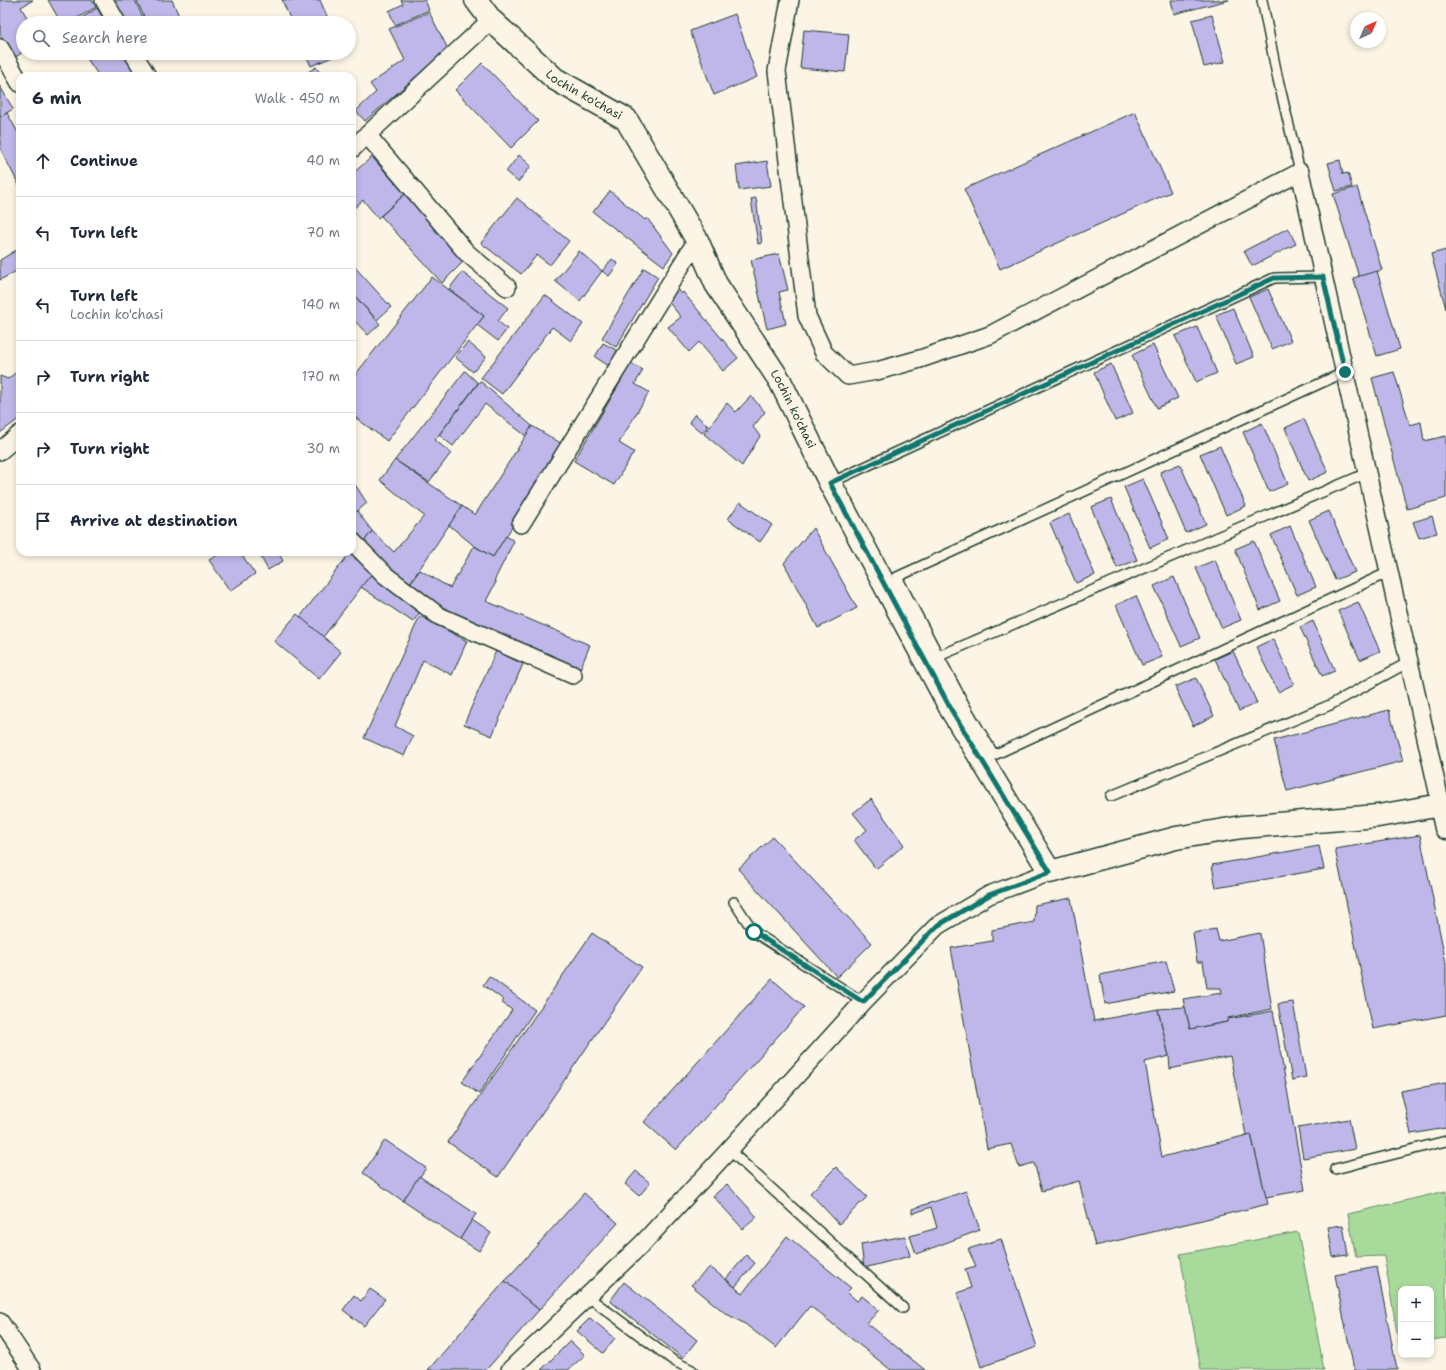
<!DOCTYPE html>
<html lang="en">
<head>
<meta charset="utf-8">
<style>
  body { margin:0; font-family:"Shantell Sans",sans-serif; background:#f6f6f7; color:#1f2937 }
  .controls { position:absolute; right:12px; bottom:12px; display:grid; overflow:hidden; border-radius:8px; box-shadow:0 2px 6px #0003 }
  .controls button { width:36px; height:36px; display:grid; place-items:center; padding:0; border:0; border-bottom:1px solid #e0e1e3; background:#fff; color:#1f2937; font:20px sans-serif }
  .compass { position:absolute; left:1350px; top:12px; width:36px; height:36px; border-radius:50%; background:#fff; box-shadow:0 2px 6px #0003; rotate:44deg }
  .stop { position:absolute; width:12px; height:12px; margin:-9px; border:3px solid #0f766e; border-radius:50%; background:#fff }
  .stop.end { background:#0f766e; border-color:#fff; box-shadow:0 1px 4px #0008 }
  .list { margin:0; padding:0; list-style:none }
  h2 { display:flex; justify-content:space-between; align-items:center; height:52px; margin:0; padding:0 16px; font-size:17px }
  h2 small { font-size:13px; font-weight:400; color:#747a83 }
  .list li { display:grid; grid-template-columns:26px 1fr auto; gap:12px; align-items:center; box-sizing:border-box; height:72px; padding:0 16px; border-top:1px solid #e0e1e3 }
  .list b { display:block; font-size:15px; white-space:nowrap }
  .list p { margin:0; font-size:13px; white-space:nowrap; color:#747a83 }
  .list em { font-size:13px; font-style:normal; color:#747a83 }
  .icon { flex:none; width:22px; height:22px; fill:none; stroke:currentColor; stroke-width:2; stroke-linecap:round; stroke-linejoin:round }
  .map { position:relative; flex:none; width:1446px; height:1370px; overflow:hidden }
  .search { position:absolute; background:#fff; box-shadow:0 2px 6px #0003; left:16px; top:16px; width:340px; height:44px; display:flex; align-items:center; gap:10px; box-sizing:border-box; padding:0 14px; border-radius:22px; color:#747a83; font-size:15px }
  .panel { position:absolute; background:#fff; box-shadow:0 2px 6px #0003; left:16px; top:72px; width:340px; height:484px; border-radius:12px }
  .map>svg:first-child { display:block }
  .green { fill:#a8da9b; stroke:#648c68 }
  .building { fill:#bfb7e9; stroke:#1f3d34 }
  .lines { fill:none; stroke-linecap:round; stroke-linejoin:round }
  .service-casing { stroke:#1f3d34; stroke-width:12 }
  .minor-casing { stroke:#1f3d34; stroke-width:20 }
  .tertiary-casing { stroke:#1f3d34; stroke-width:25 }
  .service { stroke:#fcf5e5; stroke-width:9 }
  .minor { stroke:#fcf5e5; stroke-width:17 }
  .tertiary { stroke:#fcf5e5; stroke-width:22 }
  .route { stroke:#0f766e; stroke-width:5 }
  .labels { text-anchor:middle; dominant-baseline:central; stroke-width:4; stroke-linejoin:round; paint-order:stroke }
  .street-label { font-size:12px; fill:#1f3d34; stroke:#fcf5e5 }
</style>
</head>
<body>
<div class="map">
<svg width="1446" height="1370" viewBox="0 0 1446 1370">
  <rect width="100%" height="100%" fill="#fcf5e5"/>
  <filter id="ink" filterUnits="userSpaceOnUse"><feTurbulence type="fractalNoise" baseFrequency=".025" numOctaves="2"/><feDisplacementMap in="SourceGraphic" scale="8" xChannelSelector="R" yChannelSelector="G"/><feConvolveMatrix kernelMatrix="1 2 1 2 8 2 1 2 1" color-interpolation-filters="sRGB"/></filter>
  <g filter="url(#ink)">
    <!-- green -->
    <g class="green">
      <path d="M 1446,1191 L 1446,1338 L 1431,1340 L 1431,1289 L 1401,1289 L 1401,1344 L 1399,1344 L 1384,1256 L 1356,1257 L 1348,1214 Z"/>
      <path d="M 1298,1232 L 1324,1370 L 1201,1370 L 1180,1254 Z"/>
    </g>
    <!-- building -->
    <g class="building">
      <path d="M 0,0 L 33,0 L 21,7 L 30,23 L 23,23 L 23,52 L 14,58 L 0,35 Z"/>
      <path d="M 48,0 L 92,0 L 96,7 L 69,23 L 61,23 Z"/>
      <path d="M 113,0 L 135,0 L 145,23 L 124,23 Z"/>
      <path d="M 139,0 L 172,0 L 179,16 L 162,23 L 147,23 L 137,1 Z"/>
      <path d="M 282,0 L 320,0 L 330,23 L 292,23 Z"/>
      <path d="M 401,0 L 425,0 L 429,10 L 395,25 L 389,11 L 403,4 Z"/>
      <path d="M 1171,0 L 1229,0 L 1174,14 Z"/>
      <path d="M 97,8 L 106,23 L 74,23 Z"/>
      <path d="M 429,12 L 448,49 L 365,121 L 356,111 L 376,92 L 370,84 L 405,60 L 389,29 Z"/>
      <path d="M 735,14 L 757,77 L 714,95 L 690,31 Z"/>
      <path d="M 1212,15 L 1225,62 L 1204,67 L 1192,20 Z"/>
      <path d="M 804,30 L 849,34 L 845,72 L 800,68 Z"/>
      <path d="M 83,53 L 126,53 L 139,74 L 137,76 L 99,76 Z"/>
      <path d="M 305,53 L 342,53 L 311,66 Z"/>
      <path d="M 482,63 L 538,121 L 511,148 L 455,90 Z"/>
      <path d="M 316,67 L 322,76 L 302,76 Z"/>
      <path d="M 0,86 L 13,109 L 0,117 Z"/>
      <path d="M 1135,112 L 1171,192 L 1000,269 L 964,189 Z"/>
      <path d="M 7,113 L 20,136 L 20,187 L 0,148 L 0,117 Z"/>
      <path d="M 519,155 L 531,166 L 518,182 L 506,172 Z"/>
      <path d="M 372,157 L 405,194 L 378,218 L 363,200 L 352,210 L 352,174 Z"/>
      <path d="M 1340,160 L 1343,174 L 1348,173 L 1352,187 L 1336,191 L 1328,163 Z"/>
      <path d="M 767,161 L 771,186 L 739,190 L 736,166 Z"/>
      <path d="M 1357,187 L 1382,270 L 1359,277 L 1333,194 Z"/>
      <path d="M 610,191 L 645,220 L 647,218 L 673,253 L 664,266 L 593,212 Z"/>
      <path d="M 405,194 L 464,261 L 442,283 L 381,216 Z"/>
      <path d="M 517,198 L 569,241 L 550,265 L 537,255 L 521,274 L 481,243 Z"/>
      <path d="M 756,198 L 762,243 L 758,244 L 751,199 Z"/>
      <path d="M 1288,228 L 1296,244 L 1252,266 L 1244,251 Z"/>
      <path d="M 20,248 L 20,269 L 0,280 L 0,260 Z"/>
      <path d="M 1446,250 L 1446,309 L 1431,254 Z"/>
      <path d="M 579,251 L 602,271 L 580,301 L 555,281 Z"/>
      <path d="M 779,254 L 788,290 L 779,292 L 786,324 L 767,329 L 751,260 Z"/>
      <path d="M 612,259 L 618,264 L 609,276 L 602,271 Z"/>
      <path d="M 352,264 L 391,307 L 377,320 L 352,293 Z"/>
      <path d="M 644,268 L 658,277 L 616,347 L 602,338 Z"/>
      <path d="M 1377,271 L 1400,349 L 1377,356 L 1353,278 Z"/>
      <path d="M 462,272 L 508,308 L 498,321 L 507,329 L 498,341 L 477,325 L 484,316 L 449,289 Z"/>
      <path d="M 432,277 L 484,316 L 387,441 L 352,415 L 352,379 Z"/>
      <path d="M 677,289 L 681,294 L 683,292 L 738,358 L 723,371 L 699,342 L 689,352 L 668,327 L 681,317 L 666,299 Z"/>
      <path d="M 1268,289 L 1291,341 L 1272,349 L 1249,297 Z"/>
      <path d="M 352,293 L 380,324 L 368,335 L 352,318 Z"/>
      <path d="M 545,295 L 583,324 L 571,341 L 552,327 L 502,394 L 481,378 Z"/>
      <path d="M 1233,308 L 1254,357 L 1236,364 L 1216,315 Z"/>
      <path d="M 1197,327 L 1217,373 L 1196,382 L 1175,336 Z"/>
      <path d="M 468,342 L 486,357 L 473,372 L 455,357 Z"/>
      <path d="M 603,343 L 618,351 L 609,366 L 595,357 Z"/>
      <path d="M 1153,345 L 1178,398 L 1157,408 L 1132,355 Z"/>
      <path d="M 627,361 L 643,370 L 635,384 L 649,392 L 619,443 L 634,452 L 614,485 L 574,461 L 621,381 L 617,378 Z"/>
      <path d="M 1111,364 L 1133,413 L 1115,421 L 1094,372 Z"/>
      <path d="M 20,369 L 20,418 L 0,433 L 0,376 L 8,379 Z"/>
      <path d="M 465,371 L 478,383 L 435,440 L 451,453 L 429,482 L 395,460 Z"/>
      <path d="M 1394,372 L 1410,425 L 1421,422 L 1424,441 L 1446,436 L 1446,498 L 1407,509 L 1372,378 Z"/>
      <path d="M 480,381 L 532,426 L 526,436 L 485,404 L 453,446 L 439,435 Z"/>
      <path d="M 751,396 L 765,412 L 753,427 L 760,436 L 742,466 L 704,434 L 727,403 L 736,412 Z"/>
      <path d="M 695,414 L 708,426 L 702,433 L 689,422 Z"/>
      <path d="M 1304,419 L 1328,472 L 1308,481 L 1285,428 Z"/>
      <path d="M 1262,423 L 1288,484 L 1269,492 L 1243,432 Z"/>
      <path d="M 532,426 L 564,445 L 493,557 L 473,545 L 449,525 L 462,506 L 475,515 Z"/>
      <path d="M 1220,446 L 1246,506 L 1226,515 L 1200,454 Z"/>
      <path d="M 395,460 L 462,506 L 408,586 L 361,545 L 372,531 L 394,552 L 424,516 L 380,480 Z"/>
      <path d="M 1180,464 L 1206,524 L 1186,533 L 1160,472 Z"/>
      <path d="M 1143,479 L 1169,539 L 1150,548 L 1124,487 Z"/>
      <path d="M 354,483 L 367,503 L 357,511 L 372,531 L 361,545 L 352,534 L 352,484 Z"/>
      <path d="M 1111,499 L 1137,560 L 1117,568 L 1091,507 Z"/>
      <path d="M 740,502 L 772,525 L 760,542 L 728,519 Z"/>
      <path d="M 1329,511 L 1355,572 L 1335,580 L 1309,520 Z"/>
      <path d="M 1069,514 L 1095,575 L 1076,583 L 1050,523 Z"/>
      <path d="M 1432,516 L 1437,533 L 1419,538 L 1413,522 Z"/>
      <path d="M 1290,526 L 1316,587 L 1297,595 L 1271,535 Z"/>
      <path d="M 813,528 L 857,608 L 818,628 L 784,563 Z"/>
      <path d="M 506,536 L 514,541 L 494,581 L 496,582 L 486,601 L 590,645 L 579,672 L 440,613 L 408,586 L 420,570 L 450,588 L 474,546 L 493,557 Z"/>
      <path d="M 1254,541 L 1280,601 L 1260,610 L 1235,549 Z"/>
      <path d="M 222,552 L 240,552 L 255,574 L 230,591 L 209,560 Z"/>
      <path d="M 258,552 L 278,552 L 283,561 L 268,570 Z"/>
      <path d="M 349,554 L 373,572 L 323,637 L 300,617 Z"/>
      <path d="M 1215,560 L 1241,620 L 1222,628 L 1196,568 Z"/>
      <path d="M 373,572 L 423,608 L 413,622 L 361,587 Z"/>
      <path d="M 1174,577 L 1200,638 L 1181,646 L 1154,586 Z"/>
      <path d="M 1136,596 L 1162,657 L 1142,665 L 1116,605 Z"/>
      <path d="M 1358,602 L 1380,651 L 1360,660 L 1338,611 Z"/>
      <path d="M 297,614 L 341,652 L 319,679 L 274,641 Z"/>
      <path d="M 420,616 L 467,641 L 452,675 L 423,660 L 395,726 L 413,736 L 404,756 L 364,738 Z"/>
      <path d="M 1313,621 L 1335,671 L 1322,676 L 1300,627 Z"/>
      <path d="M 1273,639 L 1294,684 L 1278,692 L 1256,647 Z"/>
      <path d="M 496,651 L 523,664 L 492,736 L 464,724 Z"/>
      <path d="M 1233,651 L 1257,703 L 1239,711 L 1215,659 Z"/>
      <path d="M 1196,678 L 1214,716 L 1193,726 L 1175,687 Z"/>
      <path d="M 1389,710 L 1403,761 L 1287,791 L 1274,740 Z"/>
      <path d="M 871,799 L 904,845 L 876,869 L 854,840 L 867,830 L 853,813 Z"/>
      <path d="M 1420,835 L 1446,963 L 1446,1015 L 1373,1029 L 1335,849 Z"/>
      <path d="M 773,837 L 872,943 L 837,977 L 738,869 Z"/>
      <path d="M 1319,846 L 1324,869 L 1216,888 L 1212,865 Z"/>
      <path d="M 1071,898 L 1094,1021 L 1158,1009 L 1169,1056 L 1145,1062 L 1162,1157 L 1251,1134 L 1268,1204 L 1095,1246 L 1079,1181 L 1042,1191 L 1034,1163 L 1019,1167 L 1011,1144 L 987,1149 L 951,948 L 992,941 L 992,930 L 1034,922 L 1035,905 Z"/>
      <path d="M 1216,929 L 1219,941 L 1260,933 L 1272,1009 L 1228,1018 L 1227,1022 L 1190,1029 L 1183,999 L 1222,993 L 1221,988 L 1207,988 L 1203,962 L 1197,962 L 1193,933 Z"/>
      <path d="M 592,933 L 642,967 L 498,1177 L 448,1142 Z"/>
      <path d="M 1166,961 L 1174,991 L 1105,1004 L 1100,975 Z"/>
      <path d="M 489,976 L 535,1010 L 479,1094 L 462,1082 L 512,1010 L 501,1002 L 504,1000 L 483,985 Z"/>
      <path d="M 772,979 L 804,1007 L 676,1150 L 644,1122 Z"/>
      <path d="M 1293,1002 L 1306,1077 L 1292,1080 L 1278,1004 Z"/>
      <path d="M 1185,1007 L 1190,1029 L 1227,1022 L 1228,1019 L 1273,1011 L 1305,1190 L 1266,1197 L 1251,1134 L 1246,1135 L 1230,1056 L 1170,1069 L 1169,1056 L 1158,1009 Z"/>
      <path d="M 1446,1083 L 1446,1128 L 1411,1134 L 1401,1091 Z"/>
      <path d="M 1349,1119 L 1355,1149 L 1303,1158 L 1298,1128 Z"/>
      <path d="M 385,1140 L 426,1168 L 403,1201 L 363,1173 Z"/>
      <path d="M 836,1167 L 867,1197 L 839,1224 L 810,1193 Z"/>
      <path d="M 636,1171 L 650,1183 L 639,1196 L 625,1184 Z"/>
      <path d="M 419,1176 L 476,1214 L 460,1239 L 403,1201 Z"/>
      <path d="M 727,1184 L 757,1217 L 743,1229 L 713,1196 Z"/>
      <path d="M 966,1191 L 980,1230 L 916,1254 L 910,1236 L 937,1228 L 931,1207 L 912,1214 L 912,1209 Z"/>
      <path d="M 584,1193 L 618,1223 L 539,1310 L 505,1281 Z"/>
      <path d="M 472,1220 L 491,1233 L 479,1251 L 460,1239 Z"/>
      <path d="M 1343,1225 L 1348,1255 L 1333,1257 L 1328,1227 Z"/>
      <path d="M 787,1236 L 851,1288 L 847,1292 L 857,1301 L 862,1296 L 879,1310 L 867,1323 L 925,1370 L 891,1370 L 810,1306 L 776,1348 L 745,1324 L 725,1313 L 691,1285 L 710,1267 L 735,1287 L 742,1294 Z"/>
      <path d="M 905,1236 L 910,1256 L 864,1268 L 861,1244 Z"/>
      <path d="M 1001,1239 L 1037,1347 L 981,1367 L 957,1293 L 971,1288 L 965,1269 L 976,1266 L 968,1249 Z"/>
      <path d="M 746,1255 L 755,1263 L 735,1287 L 726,1279 Z"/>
      <path d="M 1377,1267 L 1397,1370 L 1354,1370 L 1335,1275 Z"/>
      <path d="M 505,1281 L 539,1310 L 486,1370 L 428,1370 Z"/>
      <path d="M 624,1282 L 697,1340 L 683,1358 L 610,1301 Z"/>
      <path d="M 370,1289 L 385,1299 L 364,1326 L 343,1310 L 354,1295 L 361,1301 Z"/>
      <path d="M 590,1318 L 615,1338 L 603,1353 L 577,1331 Z"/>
      <path d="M 570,1341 L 585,1355 L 568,1370 L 541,1370 Z"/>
    </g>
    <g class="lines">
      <defs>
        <g id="service">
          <path d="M 1262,0 L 1277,75 L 1300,172"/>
          <path d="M 1345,372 L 897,577 L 965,706 L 994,755 L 1389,572"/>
          <path d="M 830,483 L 1274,278 L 1323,277"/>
          <path d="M 939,656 L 1367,473"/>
          <path d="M 1111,796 L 1330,705 L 1409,662"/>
          <path d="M 734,902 L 754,932 L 863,1002"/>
          <path d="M 729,1150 L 903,1308"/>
          <path d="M 1335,1169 L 1446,1141"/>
          <path d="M 587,1296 L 674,1361 L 692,1370"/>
        </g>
        <g id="minor">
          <path d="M 104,0 L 117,23"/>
          <path d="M 790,0 L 777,71 L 807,316 L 824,353 L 848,376 L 877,371 L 920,359 L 990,335 L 1300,172 L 1441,805"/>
          <path d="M 0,48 L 20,83"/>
          <path d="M 133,53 L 147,76"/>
          <path d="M 368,136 L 466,252 L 507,287"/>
          <path d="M 352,149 L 491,20"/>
          <path d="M 0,451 L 20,434"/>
          <path d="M 521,524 L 697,240"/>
          <path d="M 352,541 L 385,575 L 439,616 L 573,675"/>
          <path d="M 0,1322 L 32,1370"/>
          <path d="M 510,1370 L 643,1243 L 729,1150 L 863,1002 L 937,926 L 989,895 L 1050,872"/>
        </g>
        <g id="tertiary">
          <path id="s1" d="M 476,0 L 491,20 L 555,79 L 626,119 L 697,240 L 716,284 L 780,381 L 830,483 L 952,711 L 1050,872 L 1176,838 L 1242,827 L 1378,816 L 1441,805 L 1446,828"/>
        </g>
      </defs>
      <!-- service casing -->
      <use href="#service" class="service-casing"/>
      <!-- minor casing -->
      <use href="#minor" class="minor-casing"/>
      <!-- tertiary casing -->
      <use href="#tertiary" class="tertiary-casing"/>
      <!-- service -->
      <use href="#service" class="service"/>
      <!-- minor -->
      <use href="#minor" class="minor"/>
      <!-- tertiary -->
      <use href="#tertiary" class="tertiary"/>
    </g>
  </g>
  <g class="lines" filter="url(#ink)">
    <!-- route -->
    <path class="route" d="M 754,932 L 863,1002 L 937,926 L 989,895 L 1050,872 L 952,711 L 830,483 L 1274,278 L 1323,277 L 1345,372"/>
  </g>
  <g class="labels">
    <!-- street labels -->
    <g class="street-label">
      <text stroke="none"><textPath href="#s1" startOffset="145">Lochin ko'chasi</textPath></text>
      <text stroke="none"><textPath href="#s1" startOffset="529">Lochin ko'chasi</textPath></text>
    </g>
  </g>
</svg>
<div class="controls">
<button>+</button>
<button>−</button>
</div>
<svg class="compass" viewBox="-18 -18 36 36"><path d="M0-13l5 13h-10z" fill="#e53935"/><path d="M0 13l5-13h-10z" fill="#747a83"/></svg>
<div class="stop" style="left:754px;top:932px"></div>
<div class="stop end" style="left:1345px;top:372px"></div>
<div class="search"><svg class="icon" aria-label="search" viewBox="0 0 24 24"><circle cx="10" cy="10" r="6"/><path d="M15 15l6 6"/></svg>Search here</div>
<section class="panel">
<h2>6 min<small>Walk · 450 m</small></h2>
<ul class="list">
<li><svg class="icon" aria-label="ahead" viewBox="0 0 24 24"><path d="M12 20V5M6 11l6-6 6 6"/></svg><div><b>Continue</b></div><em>40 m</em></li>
<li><svg class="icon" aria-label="left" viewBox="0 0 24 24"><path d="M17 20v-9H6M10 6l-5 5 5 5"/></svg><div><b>Turn left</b></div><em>70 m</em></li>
<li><svg class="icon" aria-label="left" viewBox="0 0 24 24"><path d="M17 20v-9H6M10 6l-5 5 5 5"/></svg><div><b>Turn left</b><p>Lochin ko'chasi</p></div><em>140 m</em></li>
<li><svg class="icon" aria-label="right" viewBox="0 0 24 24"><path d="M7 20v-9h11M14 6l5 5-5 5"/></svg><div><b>Turn right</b></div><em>170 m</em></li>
<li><svg class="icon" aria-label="right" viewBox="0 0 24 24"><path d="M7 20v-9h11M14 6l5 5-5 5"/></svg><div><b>Turn right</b></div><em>30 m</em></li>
<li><svg class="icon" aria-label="arrive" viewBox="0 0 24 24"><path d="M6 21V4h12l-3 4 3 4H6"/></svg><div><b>Arrive at destination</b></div></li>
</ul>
</section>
</div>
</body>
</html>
